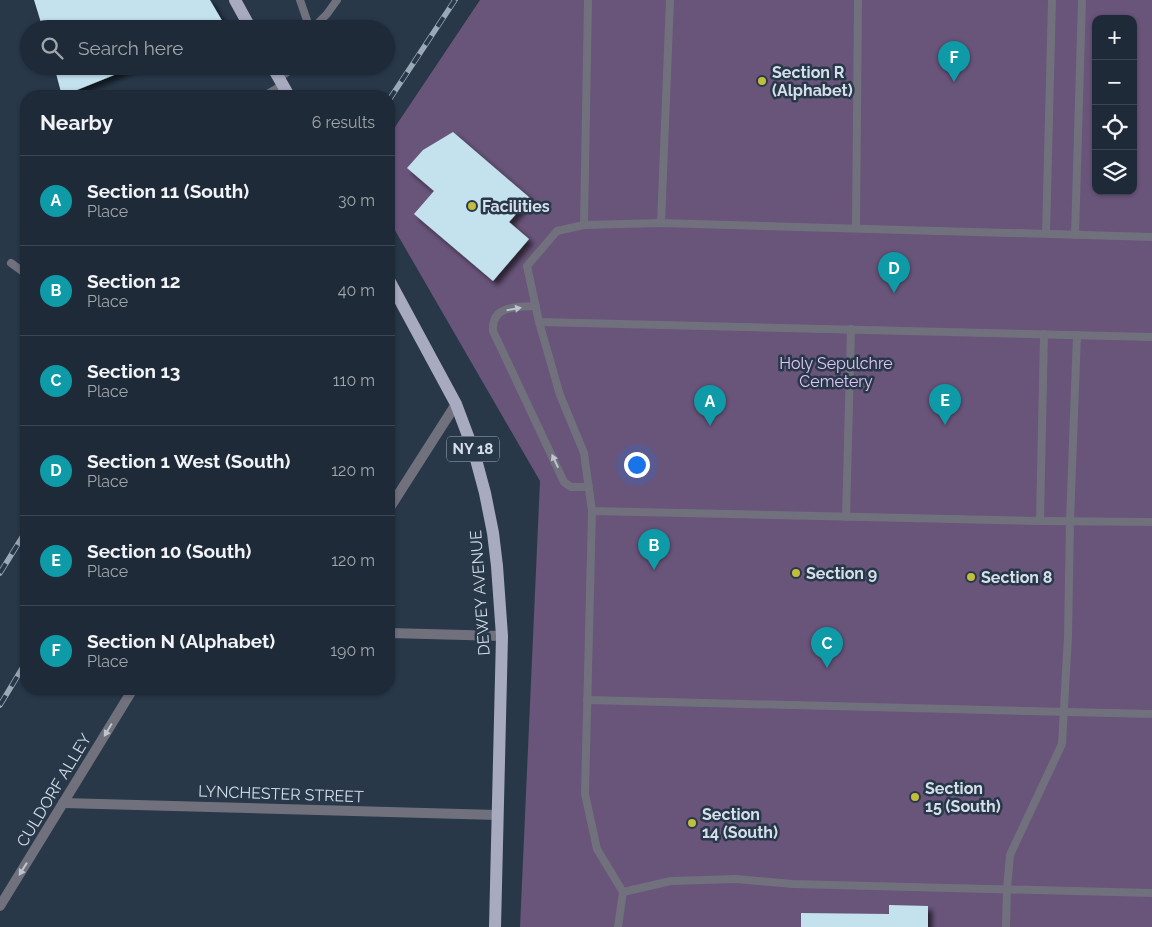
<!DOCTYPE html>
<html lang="en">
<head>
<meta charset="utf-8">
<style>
  body { margin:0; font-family:Raleway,sans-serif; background:#26323f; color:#f1f3f6 }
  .controls { position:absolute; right:15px; top:15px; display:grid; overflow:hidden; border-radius:10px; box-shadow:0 1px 4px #0004 }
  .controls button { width:45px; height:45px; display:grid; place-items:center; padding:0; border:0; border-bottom:1px solid #3c4652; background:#1e2a37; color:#f1f3f6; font:25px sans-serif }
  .you { position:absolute; left:636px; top:464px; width:18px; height:18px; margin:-12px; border:4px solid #fff; border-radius:50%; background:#1a73e8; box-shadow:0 0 0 8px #1a73e833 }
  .badge { display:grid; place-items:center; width:32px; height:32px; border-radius:50%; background:#8abfa5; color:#fff; font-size:16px; font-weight:700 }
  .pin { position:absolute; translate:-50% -41px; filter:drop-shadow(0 1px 2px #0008) }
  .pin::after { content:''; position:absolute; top:26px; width:18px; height:15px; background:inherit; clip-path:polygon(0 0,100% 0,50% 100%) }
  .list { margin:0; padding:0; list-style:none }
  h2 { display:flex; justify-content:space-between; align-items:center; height:65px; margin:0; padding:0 20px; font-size:21px }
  h2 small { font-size:16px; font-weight:400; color:#a1a7ad }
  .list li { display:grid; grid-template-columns:32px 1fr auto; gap:15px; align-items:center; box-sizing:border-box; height:90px; padding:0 20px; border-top:1px solid #3c4652 }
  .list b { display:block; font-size:19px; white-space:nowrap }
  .list p { margin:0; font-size:16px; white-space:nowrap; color:#a1a7ad }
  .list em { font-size:16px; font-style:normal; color:#a1a7ad }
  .icon { flex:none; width:28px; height:28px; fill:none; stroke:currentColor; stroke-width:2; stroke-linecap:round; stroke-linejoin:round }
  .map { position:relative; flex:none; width:1152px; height:927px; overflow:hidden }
  .search { position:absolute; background:#1e2a37; box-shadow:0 1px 4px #0004; left:20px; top:20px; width:375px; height:55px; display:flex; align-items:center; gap:12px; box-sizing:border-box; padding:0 18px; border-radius:28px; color:#a1a7ad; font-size:19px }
  .panel { position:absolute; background:#1e2a37; box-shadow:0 1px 4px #0004; left:20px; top:90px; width:375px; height:605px; border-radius:20px }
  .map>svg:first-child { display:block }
  .green { fill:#69547a; fill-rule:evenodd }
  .building { fill:#c3e2ee; filter:url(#shadow) }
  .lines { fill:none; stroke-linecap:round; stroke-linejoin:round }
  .service { stroke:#70717c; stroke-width:8 }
  .minor { stroke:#70717c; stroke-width:10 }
  .primary { stroke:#a8aac0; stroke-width:12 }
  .rail-casing { stroke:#9ca8b5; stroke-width:5.5 }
  .rail { stroke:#283849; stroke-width:4; stroke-dasharray:11; stroke-linecap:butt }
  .oneway { fill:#bcc4ce }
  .poi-dot { fill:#c3bd3e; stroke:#283849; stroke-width:2 }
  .labels { text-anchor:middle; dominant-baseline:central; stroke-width:5; stroke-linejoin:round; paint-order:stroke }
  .shield { fill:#283849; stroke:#a1adba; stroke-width:1 }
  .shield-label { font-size:15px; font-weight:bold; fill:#d5dfea }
  .poi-label { font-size:16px; font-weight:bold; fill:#d5dfea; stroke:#283849; text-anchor:start }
  .park-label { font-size:16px; fill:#e1c5f8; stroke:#283849 }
  .street-label { font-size:16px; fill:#d5dfea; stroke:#283849 }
</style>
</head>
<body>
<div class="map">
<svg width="1152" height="927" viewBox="0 0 1152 927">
  <defs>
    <filter id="shadow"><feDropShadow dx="4.5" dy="4.5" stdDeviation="2.5" flood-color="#0009"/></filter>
  </defs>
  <rect width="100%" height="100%" fill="#283849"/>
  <!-- green -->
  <path class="green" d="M 480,0 L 1152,0 L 1152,927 L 520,927 L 540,481 L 389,220 L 389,136 ZM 1096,19 L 1133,19 L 1133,191 L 1096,191 Z"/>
  <!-- building -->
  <g class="building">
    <path d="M 34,0 L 210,0 L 227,29 L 43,29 Z"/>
    <path d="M 54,66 L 134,66 L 134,67 L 62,96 Z"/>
    <path d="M 453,132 L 530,198 L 509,222 L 529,239 L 493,281 L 414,214 L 434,191 L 407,168 L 423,150 Z"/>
    <path d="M 889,905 L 928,906 L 928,927 L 801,927 L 801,913 L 889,914 Z"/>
  </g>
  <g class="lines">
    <!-- service -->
    <g class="service">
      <path d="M 300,0 L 310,29"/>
      <path d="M 312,29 L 327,14 L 337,0"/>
      <path d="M 279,78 L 296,66"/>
      <path d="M 264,96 L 283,85"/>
      <path d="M 661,223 L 670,0"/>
      <path d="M 584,225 L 588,0"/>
      <path d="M 856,228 L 858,0"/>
      <path d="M 1046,234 L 1052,0"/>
      <path d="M 1075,235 L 1082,0"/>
      <path d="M 11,263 L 26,274"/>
      <path d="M 536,306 C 517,307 491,305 493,331 L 564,482 L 571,487 L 589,487"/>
      <path d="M 539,322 L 1152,337"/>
      <path d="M 592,511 L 1040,521 L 1152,522"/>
      <path d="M 846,517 L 851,329"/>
      <path d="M 1040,521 L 1044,334"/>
      <path d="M 587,700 L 1152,714"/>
      <path d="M 623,892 L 671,881 L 736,879 L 793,884 L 1152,893"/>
      <path d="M 618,927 L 623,892 L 597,849 L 585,794 L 592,511 L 584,453 L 560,395 L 539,322 L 527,266 L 557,231 L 584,225 L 661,223 L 1152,237"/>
      <path d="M 1006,927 L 1007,889 L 1010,855 L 1062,744 L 1068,636 L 1070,521 L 1077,335"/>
    </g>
    <!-- minor -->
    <g class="minor">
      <path d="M 389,509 L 456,404"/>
      <path d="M 389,633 L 502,636"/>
      <path d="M 63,803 L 497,815"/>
      <path d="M 0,906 L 133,689"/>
    </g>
    <!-- primary -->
    <g class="primary">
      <path d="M 235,0 L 251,29"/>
      <path d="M 272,66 L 289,96"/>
      <path d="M 389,280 L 456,404 L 474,452 L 485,493 L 493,533 L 497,566 L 502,636 L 495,927"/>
    </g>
    <defs>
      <g id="rail">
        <path d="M 389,100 L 455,0"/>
        <path d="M 0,573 L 26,531"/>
        <path d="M 0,705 L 26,662"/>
      </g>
    </defs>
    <!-- rail casing -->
    <use href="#rail" class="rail-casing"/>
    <!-- rail -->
    <use href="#rail" class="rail"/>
  </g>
  <!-- one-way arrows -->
  <defs><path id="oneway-solid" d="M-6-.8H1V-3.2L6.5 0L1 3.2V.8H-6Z" transform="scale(1.25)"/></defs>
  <g class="oneway">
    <use href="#oneway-solid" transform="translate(514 309) rotate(-10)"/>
    <use href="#oneway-solid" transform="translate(555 461) rotate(-115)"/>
    <use href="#oneway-solid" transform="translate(108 730) rotate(121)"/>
    <use href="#oneway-solid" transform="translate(23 869) rotate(122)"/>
  </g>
  <!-- markers -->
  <g class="poi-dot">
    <circle cx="762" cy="81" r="5"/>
    <circle cx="472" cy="206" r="5"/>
    <circle cx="796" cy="573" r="5"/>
    <circle cx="971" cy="577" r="5"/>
    <circle cx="915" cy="797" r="5"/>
    <circle cx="692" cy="823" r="5"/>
  </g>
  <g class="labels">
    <!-- shield labels -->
    <rect class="shield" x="447" y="436.5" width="52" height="25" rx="4"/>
    <g class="shield-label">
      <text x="473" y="449">NY 18</text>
    </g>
    <!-- poi labels -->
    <g class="poi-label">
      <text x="772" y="72">Section R<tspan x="772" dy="18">(Alphabet)</tspan></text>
      <text x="482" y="206">Facilities</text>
      <text x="806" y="573">Section 9</text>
      <text x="981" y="577">Section 8</text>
      <text x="925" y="788">Section<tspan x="925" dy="18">15 (South)</tspan></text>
      <text x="702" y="814">Section<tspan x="702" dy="18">14 (South)</tspan></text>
    </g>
    <!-- park labels -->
    <g class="park-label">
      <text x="836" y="363">Holy Sepulchre<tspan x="836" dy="18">Cemetery</tspan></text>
    </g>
    <!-- street labels -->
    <g class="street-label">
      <text transform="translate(480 593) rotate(-94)">DEWEY AVENUE</text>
      <text transform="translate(54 790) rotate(-59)">CULDORF ALLEY</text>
      <text transform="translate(281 794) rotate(2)">LYNCHESTER STREET</text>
    </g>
  </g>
</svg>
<div class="controls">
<button>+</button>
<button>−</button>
<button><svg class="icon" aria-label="locate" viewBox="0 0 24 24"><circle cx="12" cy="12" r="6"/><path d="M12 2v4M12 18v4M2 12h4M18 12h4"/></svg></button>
<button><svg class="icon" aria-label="layers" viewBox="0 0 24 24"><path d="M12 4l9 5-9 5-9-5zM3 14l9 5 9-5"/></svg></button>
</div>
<div class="you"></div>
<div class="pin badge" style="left:710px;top:426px;background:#0f9aa8">A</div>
<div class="pin badge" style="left:654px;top:570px;background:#0f9aa8">B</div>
<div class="pin badge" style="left:827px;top:668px;background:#0f9aa8">C</div>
<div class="pin badge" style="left:894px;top:293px;background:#0f9aa8">D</div>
<div class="pin badge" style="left:945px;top:425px;background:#0f9aa8">E</div>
<div class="pin badge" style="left:954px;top:82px;background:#0f9aa8">F</div>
<div class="search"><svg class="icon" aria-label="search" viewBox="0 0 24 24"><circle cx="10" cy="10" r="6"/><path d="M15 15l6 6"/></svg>Search here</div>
<section class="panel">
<h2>Nearby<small>6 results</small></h2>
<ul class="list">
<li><span class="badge" style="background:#0f9aa8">A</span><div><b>Section 11 (South)</b><p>Place</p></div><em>30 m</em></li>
<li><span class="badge" style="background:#0f9aa8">B</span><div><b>Section 12</b><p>Place</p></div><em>40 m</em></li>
<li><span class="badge" style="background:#0f9aa8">C</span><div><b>Section 13</b><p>Place</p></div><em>110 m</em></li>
<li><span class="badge" style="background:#0f9aa8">D</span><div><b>Section 1 West (South)</b><p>Place</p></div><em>120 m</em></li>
<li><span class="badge" style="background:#0f9aa8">E</span><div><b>Section 10 (South)</b><p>Place</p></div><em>120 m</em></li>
<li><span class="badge" style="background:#0f9aa8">F</span><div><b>Section N (Alphabet)</b><p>Place</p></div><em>190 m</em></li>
</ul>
</section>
</div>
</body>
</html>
